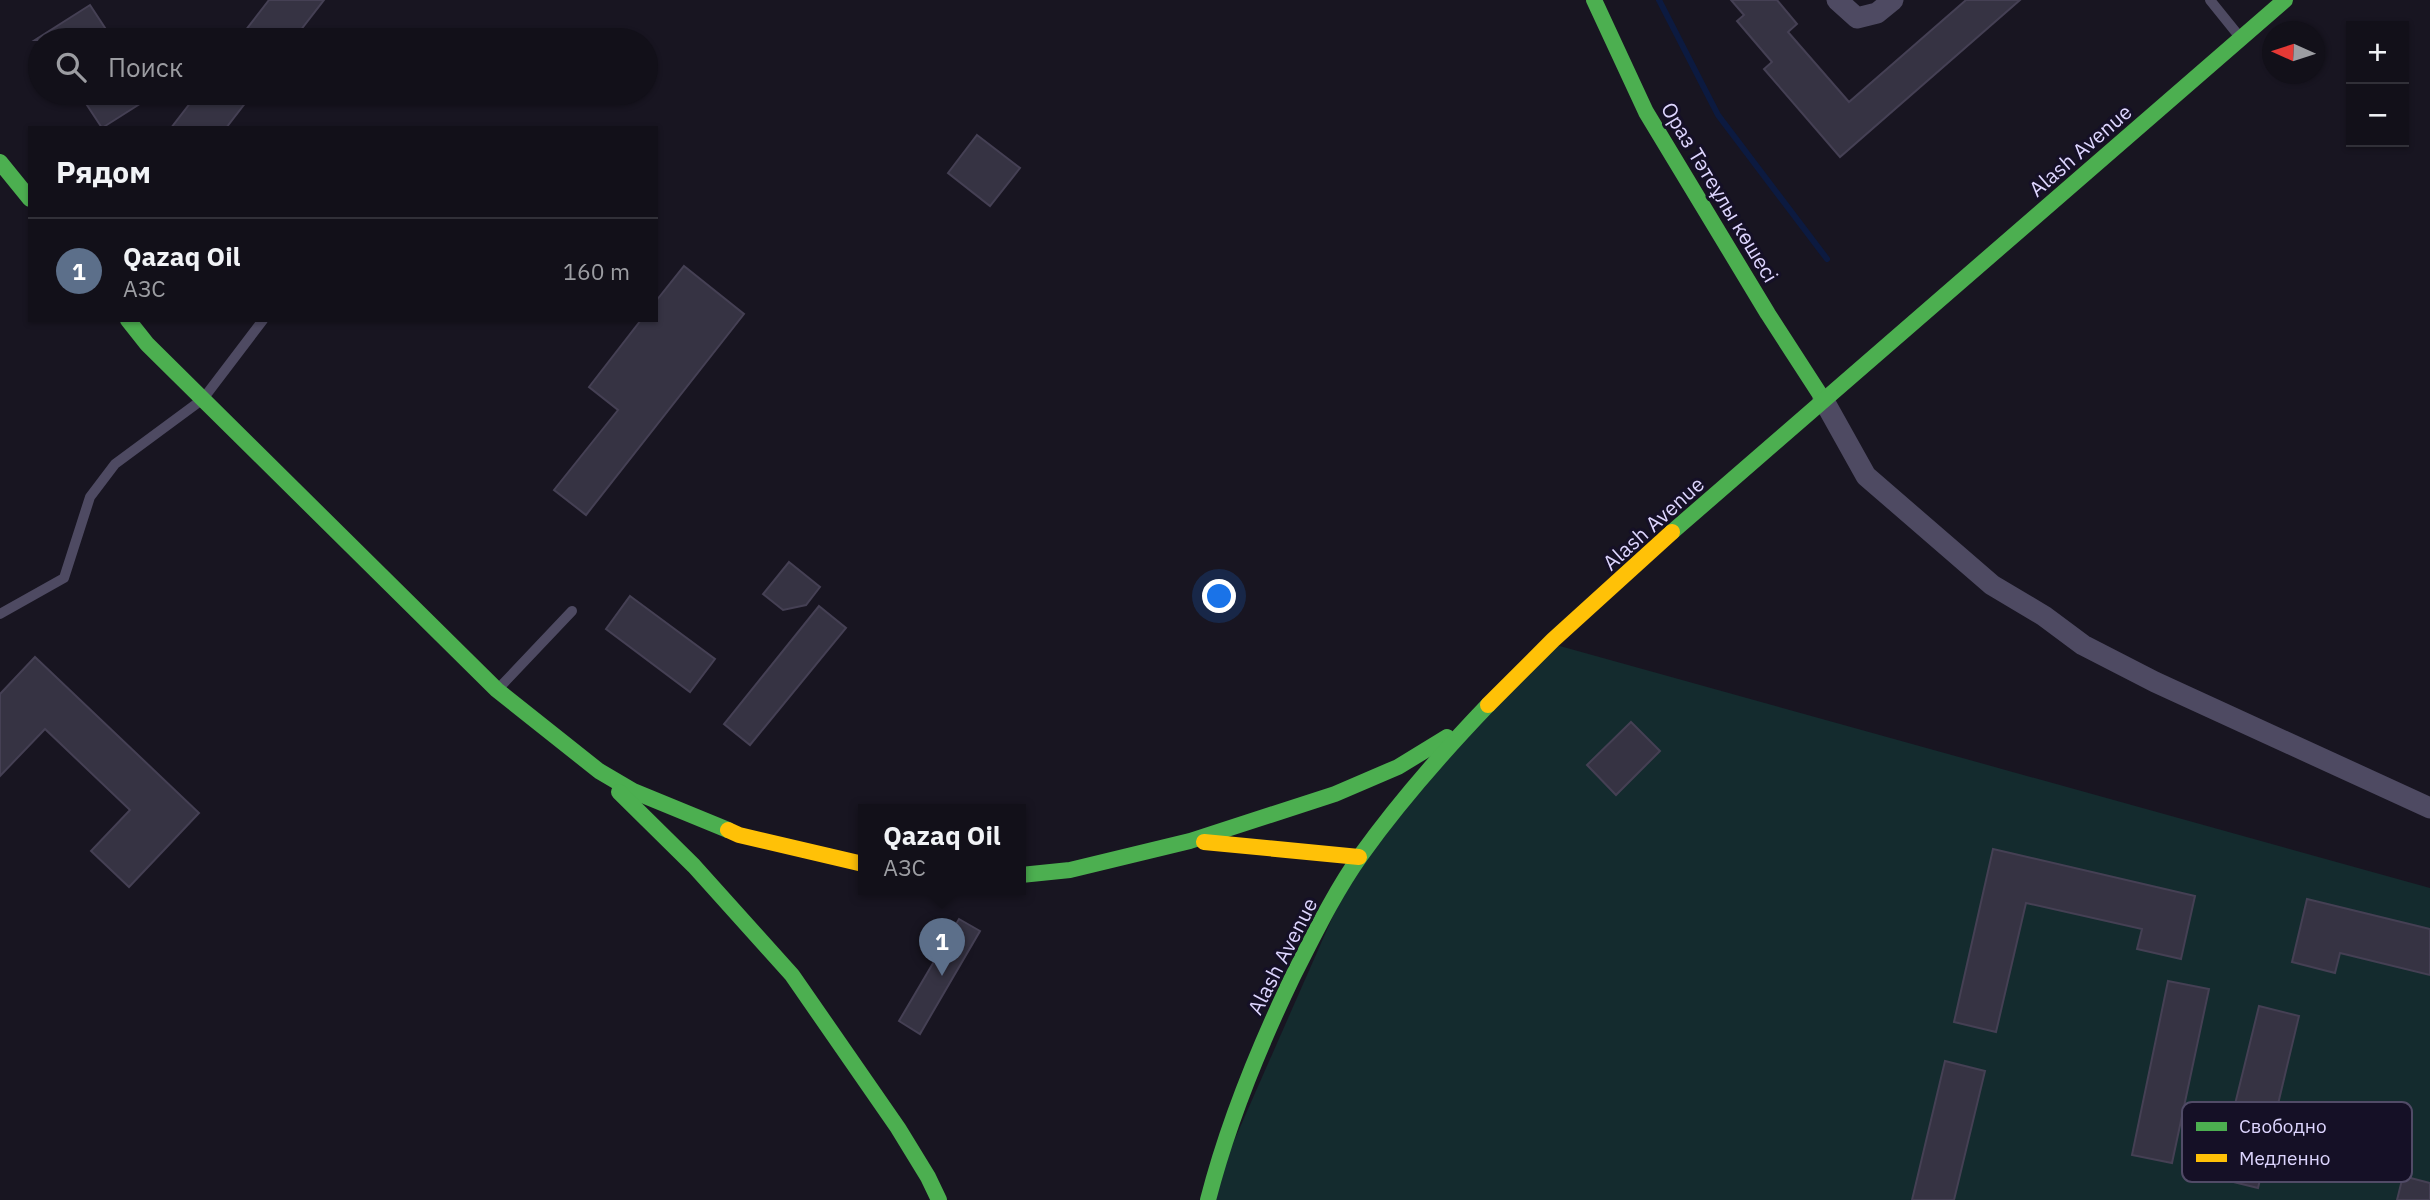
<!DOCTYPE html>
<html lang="ru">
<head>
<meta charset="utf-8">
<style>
  body { margin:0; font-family:"IBM Plex Sans",sans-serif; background:#1b1922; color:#f1f3f6 }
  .controls { position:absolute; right:21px; top:21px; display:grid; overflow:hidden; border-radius:0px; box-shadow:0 2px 5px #0004 }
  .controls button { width:63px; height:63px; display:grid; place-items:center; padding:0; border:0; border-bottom:2px solid #313038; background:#121019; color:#f1f3f6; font:35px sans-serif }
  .compass { position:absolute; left:2262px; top:21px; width:63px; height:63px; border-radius:50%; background:#121019; box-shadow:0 2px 5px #0004; rotate:273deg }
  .you { position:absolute; left:1220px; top:597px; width:24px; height:24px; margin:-18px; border:5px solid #fff; border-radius:50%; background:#1a73e8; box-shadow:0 0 0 10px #1a73e833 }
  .badge { display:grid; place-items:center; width:46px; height:46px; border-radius:50%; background:#9892b1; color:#fff; font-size:23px; font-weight:700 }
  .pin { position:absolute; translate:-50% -58px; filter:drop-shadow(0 2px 4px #0008) }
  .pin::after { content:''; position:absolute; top:37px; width:24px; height:21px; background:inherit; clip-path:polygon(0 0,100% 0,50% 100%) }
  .popup { position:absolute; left:858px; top:804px; width:168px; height:91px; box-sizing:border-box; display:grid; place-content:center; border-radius:0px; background:#121019; filter:drop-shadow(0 2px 5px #0005); font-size:23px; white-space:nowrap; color:#9c9da2 }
  .popup b { font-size:26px; color:#f1f3f6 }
  .popup::after { content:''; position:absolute; left:50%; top:100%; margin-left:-14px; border:14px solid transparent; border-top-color:#121019 }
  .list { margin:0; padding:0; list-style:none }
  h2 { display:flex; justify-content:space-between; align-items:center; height:91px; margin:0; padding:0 28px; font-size:30px }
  h2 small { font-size:23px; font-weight:400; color:#9c9da2 }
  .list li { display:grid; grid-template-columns:46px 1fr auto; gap:21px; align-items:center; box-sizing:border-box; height:105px; padding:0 28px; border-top:2px solid #313038 }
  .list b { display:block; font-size:26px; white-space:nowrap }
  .list p { margin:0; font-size:23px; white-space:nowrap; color:#9c9da2 }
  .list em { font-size:23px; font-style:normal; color:#9c9da2 }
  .icon { flex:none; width:38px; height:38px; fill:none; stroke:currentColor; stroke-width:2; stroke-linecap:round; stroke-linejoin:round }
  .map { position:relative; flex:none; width:2430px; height:1200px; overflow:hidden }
  .search { position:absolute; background:#121019; box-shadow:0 2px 5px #0004; left:28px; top:28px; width:630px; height:77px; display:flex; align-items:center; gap:18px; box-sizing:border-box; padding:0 24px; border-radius:38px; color:#9c9da2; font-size:26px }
  .panel { position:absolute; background:#121019; box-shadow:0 2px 5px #0004; left:28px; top:126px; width:630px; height:196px; border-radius:0px }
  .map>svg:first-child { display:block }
  .green { fill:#142b2e }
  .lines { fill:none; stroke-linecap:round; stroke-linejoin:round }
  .stream { stroke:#0c1a40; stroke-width:6 }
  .building { fill:#363343; stroke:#454054; stroke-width:2 }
  .lane { stroke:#4e4a62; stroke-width:10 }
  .street { stroke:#4e4a62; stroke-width:21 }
  .fast { stroke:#4caf50; stroke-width:16 }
  .slow { stroke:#ffc107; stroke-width:16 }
  .labels { text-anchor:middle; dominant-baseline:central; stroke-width:6; stroke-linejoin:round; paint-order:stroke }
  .street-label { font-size:21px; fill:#ddd5fe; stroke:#151026 }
  .key { fill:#151026; stroke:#514b67; stroke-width:2 }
  .key-label { font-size:19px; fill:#ddd5fe }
</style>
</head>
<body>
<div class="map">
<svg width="2430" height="1200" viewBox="0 0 2430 1200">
  <rect width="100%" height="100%" fill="#181521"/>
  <!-- green -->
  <path class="green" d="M 1549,643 L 2430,888 L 2430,1200 L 1208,1200 L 1359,857 Z"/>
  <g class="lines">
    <!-- stream -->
    <path class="stream" d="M 1659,0 L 1718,115 L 1827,259"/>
  </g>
  <!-- building -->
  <g class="building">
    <path d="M 269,0 L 324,0 L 293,40 L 238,40 Z"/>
    <path d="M 1731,0 L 1777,0 L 1797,24 L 1788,32 L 1849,102 L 1966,0 L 2020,0 L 1840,157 L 1764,69 L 1772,62 L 1737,21 L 1744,15 Z"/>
    <path d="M 90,5 L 113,40 L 35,40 Z"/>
    <path d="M 79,93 L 157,93 L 102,128 Z"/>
    <path d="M 198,93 L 253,93 L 226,128 L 171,128 Z"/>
    <path d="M 977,135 L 1020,168 L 990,206 L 948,173 Z"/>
    <path d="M 684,266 L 744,314 L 586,515 L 554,490 L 618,410 L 589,387 L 641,320 L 656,320 L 656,301 Z"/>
    <path d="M 789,562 L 820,587 L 806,605 L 783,610 L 763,594 Z"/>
    <path d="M 630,596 L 715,659 L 690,692 L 606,629 Z"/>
    <path d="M 819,606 L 846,628 L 750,745 L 724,724 Z"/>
    <path d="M 35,657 L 199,813 L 129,887 L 91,851 L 130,810 L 45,729 L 0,776 L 0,694 Z"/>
    <path d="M 1631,722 L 1660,751 L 1616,795 L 1587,765 Z"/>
    <path d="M 1993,849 L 2195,896 L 2181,959 L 2137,949 L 2142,929 L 2026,903 L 1996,1032 L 1954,1022 Z"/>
    <path d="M 2307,899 L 2430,929 L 2430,975 L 2340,953 L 2335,973 L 2292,962 Z"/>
    <path d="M 959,919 L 980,931 L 920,1034 L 899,1021 Z"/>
    <path d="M 2168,981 L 2209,989 L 2172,1163 L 2132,1155 Z"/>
    <path d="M 2259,1006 L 2299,1016 L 2258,1188 L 2217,1178 Z"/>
    <path d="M 1945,1061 L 1985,1071 L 1954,1200 L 1912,1200 Z"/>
    <path d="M 2403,1176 L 2430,1183 L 2430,1200 L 2397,1200 Z"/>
  </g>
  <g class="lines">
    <!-- lane -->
    <g class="lane">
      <path d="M 2210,0 L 2239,36"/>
      <path d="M 0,614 L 64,578 L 90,497 L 115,464 L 203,399 L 263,320"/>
      <path d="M 499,688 L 572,611"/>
    </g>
    <!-- street -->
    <g class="street">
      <path d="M 1837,0 L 1857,18 L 1877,13 L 1893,0"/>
      <path d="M 1823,399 L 1866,476 L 1992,585 L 2044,616 L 2083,645 L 2155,682 L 2430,808"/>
    </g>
    <!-- fast -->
    <g class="fast">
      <path d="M 1594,0 L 1646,112 L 1768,314 L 1823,399"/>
      <path d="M 0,162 L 30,199"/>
      <path d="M 128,320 L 147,344 L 497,690 L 599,771 L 633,791 L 728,830"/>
      <path d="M 1672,532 L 2285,0"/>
      <path d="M 619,792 L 694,866 L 792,975 L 898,1128 L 928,1177 L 939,1200"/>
      <path d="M 1021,875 L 1070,870 L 1190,841 L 1335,794 L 1398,767 L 1447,737"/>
      <path d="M 1208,1200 C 1228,1122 1258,1049 1293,976 C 1314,935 1334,893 1361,855 C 1399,802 1443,752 1488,705"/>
    </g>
    <!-- slow -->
    <g class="slow">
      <path d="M 1488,705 L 1553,640 L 1672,532"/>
      <path d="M 728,830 L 739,835 L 863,864"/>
      <path d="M 1204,842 L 1359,857"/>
    </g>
  </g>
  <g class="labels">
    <!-- street labels -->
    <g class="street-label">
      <text transform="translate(2080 150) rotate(-41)">Alash Avenue</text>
      <text transform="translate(1720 192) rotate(59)">Ораз Тәтеұлы көшесі</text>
      <text transform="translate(1653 523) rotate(-42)">Alash Avenue</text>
      <text transform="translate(1282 956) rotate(-63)">Alash Avenue</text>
    </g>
  </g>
  <!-- legend -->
  <rect x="2182" y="1102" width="230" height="80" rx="10" class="key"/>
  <rect x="2196" y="1122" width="31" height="9" fill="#4caf50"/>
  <rect x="2196" y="1154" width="31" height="8" fill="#ffc107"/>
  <g class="key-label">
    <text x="2239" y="1133">Свободно</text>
    <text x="2239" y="1165">Медленно</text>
  </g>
</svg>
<div class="controls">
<button>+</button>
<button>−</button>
</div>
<svg class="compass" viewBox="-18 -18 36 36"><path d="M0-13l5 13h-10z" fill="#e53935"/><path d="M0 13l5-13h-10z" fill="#9c9da2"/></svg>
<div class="you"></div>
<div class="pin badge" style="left:942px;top:976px;background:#5c6f8a">1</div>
<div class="popup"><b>Qazaq Oil</b>АЗС</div>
<div class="search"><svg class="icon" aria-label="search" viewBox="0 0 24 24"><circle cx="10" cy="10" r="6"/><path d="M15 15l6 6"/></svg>Поиск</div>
<section class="panel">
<h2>Рядом<small></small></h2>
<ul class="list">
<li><span class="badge" style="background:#5c6f8a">1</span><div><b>Qazaq Oil</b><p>АЗС</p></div><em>160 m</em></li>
</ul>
</section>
</div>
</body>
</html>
